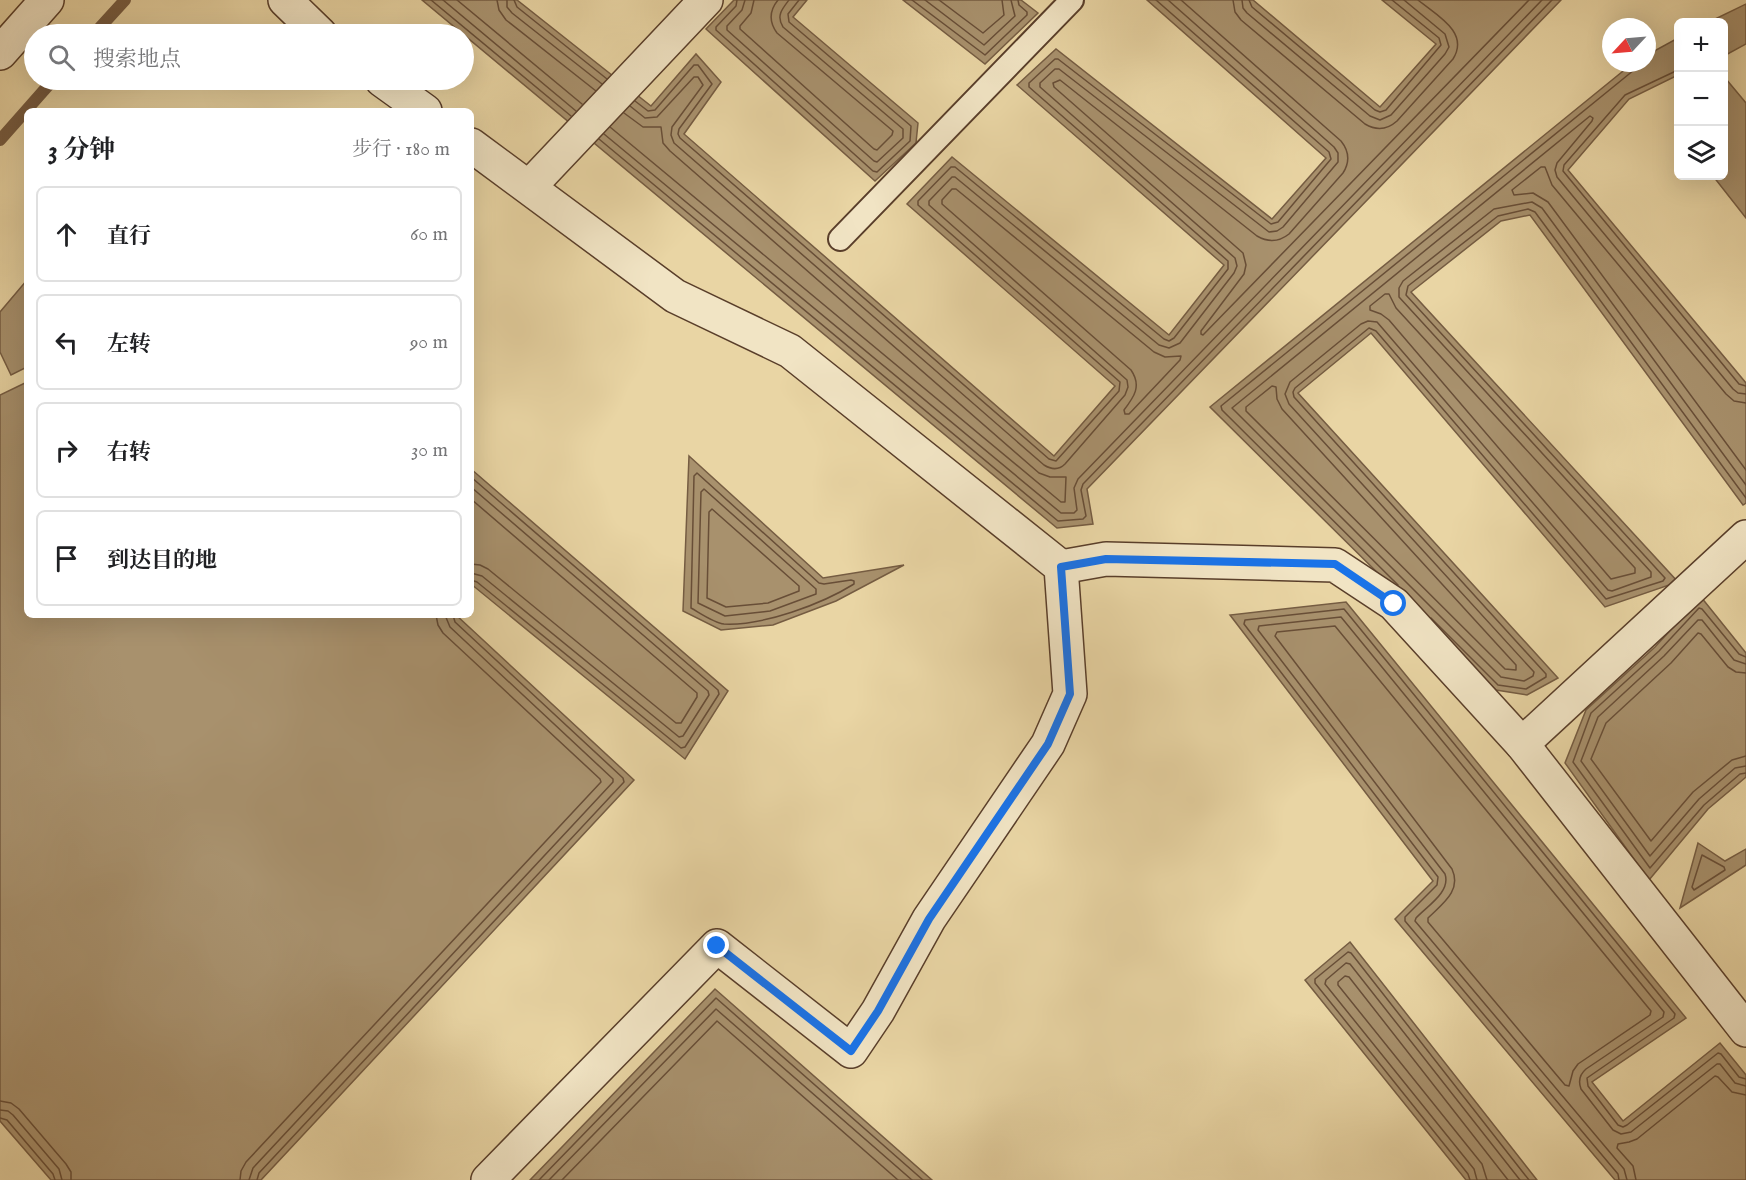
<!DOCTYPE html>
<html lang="zh">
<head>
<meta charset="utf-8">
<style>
	:root { --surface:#fff; --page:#f2f2f2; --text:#202124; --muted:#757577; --line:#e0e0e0 }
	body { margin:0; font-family:"IM FELL English","Noto Serif SC",serif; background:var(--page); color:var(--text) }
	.controls { position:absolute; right:18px; top:18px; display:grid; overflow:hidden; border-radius:9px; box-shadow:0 6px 24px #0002 }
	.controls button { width:54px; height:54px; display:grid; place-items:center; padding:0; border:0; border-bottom:2px solid var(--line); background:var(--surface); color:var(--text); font:30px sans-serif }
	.compass { position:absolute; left:1602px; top:18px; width:54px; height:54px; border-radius:50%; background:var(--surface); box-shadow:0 6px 24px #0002; rotate:244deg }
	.stop { position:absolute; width:18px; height:18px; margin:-14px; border:4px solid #1a73e8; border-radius:50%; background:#fff }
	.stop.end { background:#1a73e8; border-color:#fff; box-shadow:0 2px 6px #0008 }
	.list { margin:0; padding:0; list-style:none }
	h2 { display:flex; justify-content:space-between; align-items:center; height:78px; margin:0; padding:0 24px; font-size:26px }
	h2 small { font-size:20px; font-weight:400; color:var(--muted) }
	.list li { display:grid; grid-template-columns:39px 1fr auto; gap:18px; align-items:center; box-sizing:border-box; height:96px; margin:0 12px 12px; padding:0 12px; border:2px solid var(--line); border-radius:9px }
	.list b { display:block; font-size:22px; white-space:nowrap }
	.list em { font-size:20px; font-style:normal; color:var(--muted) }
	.icon { flex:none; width:33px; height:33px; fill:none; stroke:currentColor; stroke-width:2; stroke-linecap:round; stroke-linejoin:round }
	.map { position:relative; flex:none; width:1746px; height:1180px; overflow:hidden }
	.search { position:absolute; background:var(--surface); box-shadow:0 6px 24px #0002; left:24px; top:24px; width:450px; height:66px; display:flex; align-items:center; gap:15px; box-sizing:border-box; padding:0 21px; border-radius:33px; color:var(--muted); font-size:22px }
	.panel { position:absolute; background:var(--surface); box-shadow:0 6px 24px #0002; left:24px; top:108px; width:450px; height:510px; border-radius:9px }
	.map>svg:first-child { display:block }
	.water { fill:#a8916d; stroke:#755c42; stroke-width:1.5 }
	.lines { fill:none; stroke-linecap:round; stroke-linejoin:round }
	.shore { stroke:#684e37; stroke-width:1.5 }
	.stream { stroke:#755c42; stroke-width:12 }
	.service-casing { stroke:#593e2a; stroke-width:26 }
	.minor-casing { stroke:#593e2a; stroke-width:36 }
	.tertiary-casing { stroke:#593e2a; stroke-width:36 }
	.service { stroke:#f1e4c4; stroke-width:22 }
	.minor { stroke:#f1e4c4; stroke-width:33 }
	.tertiary { stroke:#f1e4c4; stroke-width:33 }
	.route { stroke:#1a73e8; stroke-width:8 }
</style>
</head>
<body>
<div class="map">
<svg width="1746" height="1180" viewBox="0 0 1746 1180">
	<rect width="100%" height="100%" fill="#e9d5a4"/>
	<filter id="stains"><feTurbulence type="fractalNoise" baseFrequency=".00333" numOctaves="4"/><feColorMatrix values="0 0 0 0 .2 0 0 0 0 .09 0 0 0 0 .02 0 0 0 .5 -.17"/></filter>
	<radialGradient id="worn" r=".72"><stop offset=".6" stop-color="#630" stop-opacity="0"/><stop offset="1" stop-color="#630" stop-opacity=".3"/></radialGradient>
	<g class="water">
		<path d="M422,0H517L651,106L696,54L721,82L684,134L1054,456L1115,386L907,204L952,157L1169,335L1224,265L1017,85L1056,49L1272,219L1326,158L1147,0H1253L1380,107L1436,44L1382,0H1561L1087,489L1093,524L1057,528Z"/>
		<path d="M734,0H807L793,17L918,123L916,143L875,181L706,29Z"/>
		<path d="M903,0H1021L1038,13L985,64Z"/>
		<path d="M1746,4V44L1724,56V22H1709Z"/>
		<path d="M1678,38V75L1629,99L1568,170L1746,383V503L1743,505L1530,215L1501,221L1411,292L1678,582L1605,607L1371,333L1298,393L1558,678L1527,695L1496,690L1210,407L1633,63H1647V55Z"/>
		<path d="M1726,79L1746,103V218L1713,176H1724V80Z"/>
		<path d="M27,280V367L11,375L0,352V312Z"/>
		<path d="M27,382V615H456L634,780L261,1180H51L0,1121V395Z"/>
		<path d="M689,456L823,578L904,565L836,601L773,625L721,630L683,611Z"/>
		<path d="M471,469L728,691L685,759L471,584Z"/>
		<path d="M1701,597L1746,653V777L1708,809L1649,880L1565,763L1586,710L1655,647Z"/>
		<path d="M1346,602L1686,1018L1592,1082L1623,1121L1720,1043L1746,1075V1180H1615L1395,919L1433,881L1230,615Z"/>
		<path d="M1698,843L1725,861L1746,849V865L1680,908Z"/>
		<path d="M1350,942L1537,1180H1466L1305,980Z"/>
		<path d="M715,989L932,1180H530Z"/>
	</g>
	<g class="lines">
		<g class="shore">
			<path d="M431,0L571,116"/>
			<path d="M443,0L576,111"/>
			<path d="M457,0L582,104"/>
			<path d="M497,0L499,10L506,20L596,91"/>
			<path d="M507,0V7L512,13L602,84"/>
			<path d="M514,0L517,7L607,79"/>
			<path d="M737,0L736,6L716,27V30L873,171L877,172L910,141L911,126L789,22L788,14L799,0"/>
			<path d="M745,0L742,10L727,26V30L874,161L877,162L903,138V129L783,27C776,16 782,9 789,0"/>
			<path d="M754,0L751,13L740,26V29L874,149L877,150L892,135L893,131L777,33C769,22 769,11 778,0"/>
			<path d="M912,0L985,55L1027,15V12L1019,5L1018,0"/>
			<path d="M925,0L984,45L1015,16L1011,0"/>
			<path d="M939,0L983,33L1004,15L1002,0"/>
			<path d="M1181,0L1341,141C1349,151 1350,162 1343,173L1289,234C1279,242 1269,243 1257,236L1060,80L1053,83L1054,87L1243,253L1246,265L1244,274L1201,331V334L1203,335L1529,0"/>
			<path d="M1233,0L1235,12L1241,20L1365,124C1377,131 1387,130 1397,121L1453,59C1470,32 1436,15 1418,0"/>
			<path d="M1242,0L1243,8L1247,13L1370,116L1380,120L1391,115L1445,54L1449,47L1445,34L1404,0"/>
			<path d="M1249,0L1252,7L1375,110L1380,112L1386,110L1441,45L1439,38L1392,0"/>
			<path d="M1678,70L1625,95L1564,165L1563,171L1739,384L1746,386"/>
			<path d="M635,101L648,111L655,110L694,65H698L712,84L679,129L678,134L680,138L1049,459L1056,461L1119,391L1120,382L918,205V201L951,167H955L1164,339L1169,341L1174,338L1228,269V261L1029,87V83L1055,59H1058L1271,224L1278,222L1331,159L1329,152L1156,0"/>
			<path d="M630,106L645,118L657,117L694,77H698L703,85L672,127L671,135L674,143L1044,465C1052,470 1059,470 1065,464L1125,395L1128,387L1127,380L929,205V201L952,177H955L1159,345L1169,348L1180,343L1234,273L1237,266L1235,258L1040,87V83L1055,69H1059L1269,232L1277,231L1283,227L1338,162V153L1334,147L1168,0"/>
			<path d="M610,127L1061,502H1065L1066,477H1050L1039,473L670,151L663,143L661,127H643L624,113"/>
			<path d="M604,134L1061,513H1074L1077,510L1074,488L1078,479L1542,0"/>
			<path d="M599,139L1058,521L1083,519L1086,516L1081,490L1083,484L1552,0"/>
			<path d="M952,189H956L1154,352L1165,357L1181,356L1180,360L1129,414H1125L1124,410C1134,397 1142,386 1131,370L942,204V200Z"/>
			<path d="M1385,294H1389L1396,308L1635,568V573L1611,579L1389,320L1381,314L1370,310V306Z"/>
			<path d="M1272,386L1276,387L1277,399L1282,409L1516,665V670L1505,669L1246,411V407Z"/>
			<path d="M1746,394L1738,393L1733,389L1557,177L1555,170L1557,163L1592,121L1593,118L1590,116L1232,408L1501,677L1524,681L1533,676L1534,672L1289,404L1285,394L1290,382L1361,324L1368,321L1377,322L1608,590L1612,591L1651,577V572L1399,297V288L1403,281L1494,209L1532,202L1542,208L1746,485"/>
			<path d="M1746,403L1734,401L1726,394L1552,185L1545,167H1541L1512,190L1514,195L1533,193L1548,202L1746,470"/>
			<path d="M697,473L819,583L824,584L851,580L854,581V584C822,604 763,626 724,624C714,623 700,613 691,608L694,476Z"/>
			<path d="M471,477L718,690L719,694L685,747L681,748L477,582L471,580"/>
			<path d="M471,487L708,691L709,695L683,736L679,737L482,576L471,573"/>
			<path d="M704,489L816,589V594L770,611L725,616L698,603L701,492Z"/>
			<path d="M471,499L697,693V697L681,723H676L488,569L480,565L471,564"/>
			<path d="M712,509L799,586V591L768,603L726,607L707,598L709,512Z"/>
			<path d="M1398,585L1222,410L1221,406L1634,70L1636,63"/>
			<path d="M1431,618L1498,685L1526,689L1546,677V674L1294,397L1293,392L1295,388L1369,328L1376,331L1606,599L1663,581L1665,578L1406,295L1408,286L1498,216L1528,209L1535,212L1746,498"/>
			<path d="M1335,626L1651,1011L1650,1015L1578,1064L1573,1071L1569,1086L1565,1085L1428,922V918C1442,904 1462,891 1452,869L1275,636L1277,632Z"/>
			<path d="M1746,657L1739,654L1702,609L1699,608L1659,651L1591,713L1573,762L1650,868L1704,805L1740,774L1746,773"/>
			<path d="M1746,664L1734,660L1702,620H1698L1664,656L1598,717L1581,761L1650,856L1699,799L1735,768L1746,766"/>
			<path d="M1746,673L1736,672L1728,667L1701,634L1698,633L1671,663L1606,723L1591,759L1651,841L1693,792L1732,760L1746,756"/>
			<path d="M1702,855L1724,867L1725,870L1694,890L1692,887Z"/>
			<path d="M0,1101L11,1103L19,1109L66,1164L71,1172V1180"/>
			<path d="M0,1110L8,1111L13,1115L59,1169L62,1180"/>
			<path d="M0,1118L7,1120L53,1174L55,1180"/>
			<path d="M240,1180L241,1171L246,1162L601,782L600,779L443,633L438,625L436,615"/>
			<path d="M249,1180L253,1168L613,782V779L450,627L445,615"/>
			<path d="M257,1180L259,1173L624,782L623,778L455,622L453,615"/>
			<path d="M539,1180L716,998L923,1180"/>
			<path d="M549,1180L716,1009L912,1180"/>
			<path d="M562,1180L717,1021L898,1180"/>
			<path d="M1470,1180L1468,1174L1315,983V979L1348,952L1351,953L1529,1180"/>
			<path d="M1477,1180L1474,1169L1325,984L1326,980L1346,963L1350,964L1520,1180"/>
			<path d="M1487,1180L1482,1164L1338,985V982L1345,976L1349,977L1508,1180"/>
			<path d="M1619,1180L1618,1174L1405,921V917L1437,885L1438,877L1244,624L1245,620L1344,609L1675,1014L1674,1018L1587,1078L1588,1086L1618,1125L1623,1127L1627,1125L1718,1053L1721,1054L1739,1077L1746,1079"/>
			<path d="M1627,1180L1624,1169L1415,921L1416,918C1427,906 1451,892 1445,874L1258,630L1259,626L1341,617L1664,1012L1663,1017L1586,1069C1579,1075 1578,1081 1581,1089L1613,1130L1621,1134L1631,1132L1717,1064H1720L1735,1083L1746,1086"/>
			<path d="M1636,1180L1633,1166L1617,1148L1618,1144L1629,1142L1637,1139L1715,1076L1718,1077L1732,1092L1746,1095"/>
		</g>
		<g class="stream">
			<path d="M94,34L125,0"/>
			<path d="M0,140L53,80"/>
		</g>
		<g class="service-casing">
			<path id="service" d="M840,239L1072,0"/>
		</g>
		<g class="minor-casing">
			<g id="minor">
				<path d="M285,0L320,34"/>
				<path d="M382,80L425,111"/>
				<path d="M471,145L675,296L790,351L1061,567L1070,694L1048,744L929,919L878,1011L851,1051L717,946L488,1180"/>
				<path d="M529,187L706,0"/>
				<path d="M1061,567L1106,559L1335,565L1394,604L1522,744L1746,1030"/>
				<path d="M1522,744L1746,537"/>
			</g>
		</g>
		<g class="tertiary-casing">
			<path id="tertiary" d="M0,53L47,0"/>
		</g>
		<use href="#service" class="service"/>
		<use href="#minor" class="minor"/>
		<use href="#tertiary" class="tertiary"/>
	</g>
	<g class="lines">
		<path class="route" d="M717,946L851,1051L878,1011L929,919L1048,744L1070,694L1061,567L1106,559L1335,564L1394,604"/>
	</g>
	<rect width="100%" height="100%" filter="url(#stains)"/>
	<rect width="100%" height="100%" fill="url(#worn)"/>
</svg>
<div class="controls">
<button>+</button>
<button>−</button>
<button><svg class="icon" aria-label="layers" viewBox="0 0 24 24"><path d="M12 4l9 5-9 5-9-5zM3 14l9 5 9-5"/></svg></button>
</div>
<svg class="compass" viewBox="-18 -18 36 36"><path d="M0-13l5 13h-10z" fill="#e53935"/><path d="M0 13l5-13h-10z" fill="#757577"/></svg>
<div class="stop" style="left:1394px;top:604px"></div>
<div class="stop end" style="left:717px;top:946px"></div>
<div class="search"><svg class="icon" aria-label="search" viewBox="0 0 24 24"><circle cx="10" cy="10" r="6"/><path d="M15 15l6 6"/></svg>搜索地点</div>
<section class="panel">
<h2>3 分钟<small>步行 · 180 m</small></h2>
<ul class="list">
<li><svg class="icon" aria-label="ahead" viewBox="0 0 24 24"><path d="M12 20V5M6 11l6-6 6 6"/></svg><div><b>直行</b></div><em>60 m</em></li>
<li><svg class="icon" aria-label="left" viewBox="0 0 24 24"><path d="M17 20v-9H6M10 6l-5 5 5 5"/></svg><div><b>左转</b></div><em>90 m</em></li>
<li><svg class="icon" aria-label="right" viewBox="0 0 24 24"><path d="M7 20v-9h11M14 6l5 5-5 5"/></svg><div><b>右转</b></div><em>30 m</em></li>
<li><svg class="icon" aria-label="arrive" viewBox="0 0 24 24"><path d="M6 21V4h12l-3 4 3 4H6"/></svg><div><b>到达目的地</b></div></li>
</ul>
</section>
</div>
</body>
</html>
